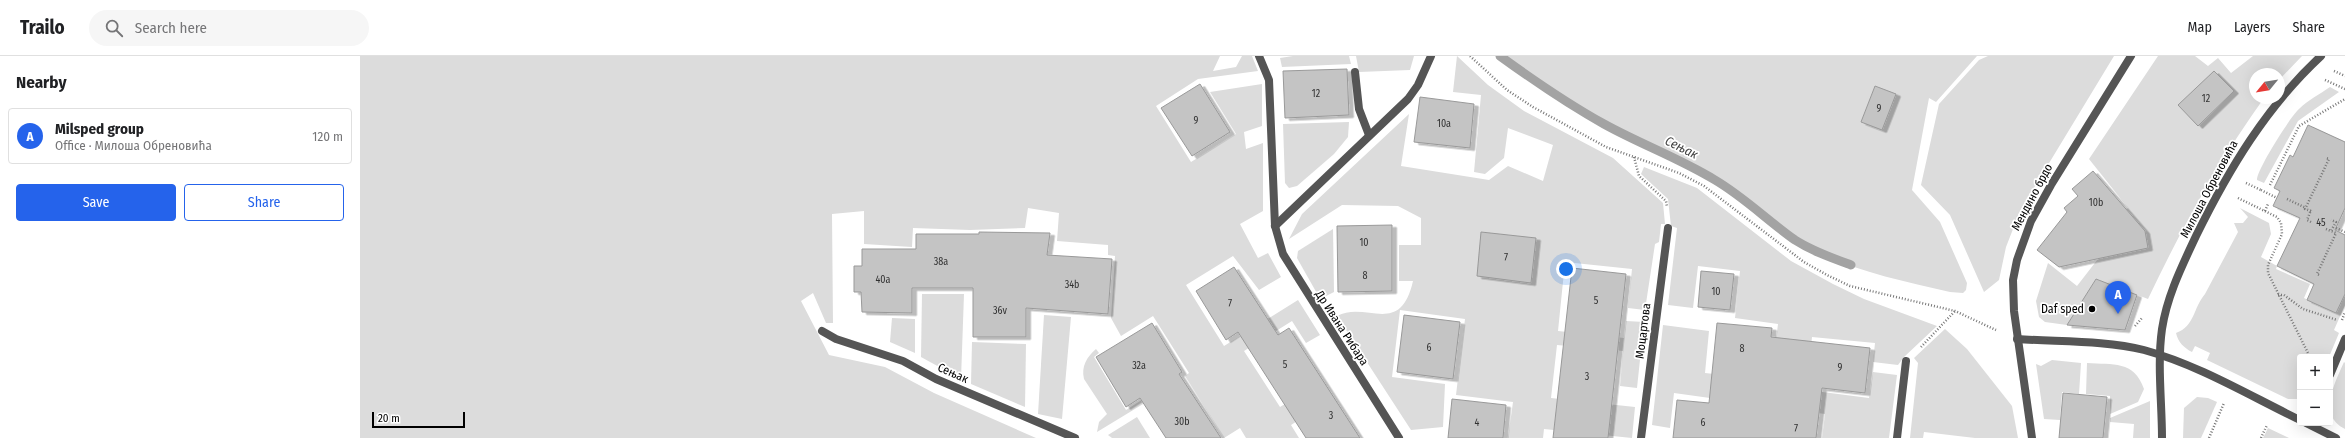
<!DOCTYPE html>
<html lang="en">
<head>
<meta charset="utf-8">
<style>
	:root { --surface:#fff; --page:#f6f6f6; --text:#202124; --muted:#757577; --line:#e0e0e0; --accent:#2563eb }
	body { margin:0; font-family:"Fira Sans Condensed",sans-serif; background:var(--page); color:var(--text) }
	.controls { position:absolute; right:12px; bottom:12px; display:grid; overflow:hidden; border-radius:4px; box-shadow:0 4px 16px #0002 }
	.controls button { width:36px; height:36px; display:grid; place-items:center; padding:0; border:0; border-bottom:1px solid var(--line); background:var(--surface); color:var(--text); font:20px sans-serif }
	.compass { position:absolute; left:1889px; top:12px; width:36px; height:36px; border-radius:50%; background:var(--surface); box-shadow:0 4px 16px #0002; rotate:240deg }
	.scale { position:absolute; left:12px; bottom:10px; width:93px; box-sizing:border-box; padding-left:4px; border:2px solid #000; border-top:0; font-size:11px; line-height:14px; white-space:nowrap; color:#000; -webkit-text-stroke:3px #fff; paint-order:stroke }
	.you { position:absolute; left:1206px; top:213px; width:14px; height:14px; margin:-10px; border:3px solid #fff; border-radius:50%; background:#1a73e8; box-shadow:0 0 0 6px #1a73e833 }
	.badge { display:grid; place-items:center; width:26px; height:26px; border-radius:50%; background:var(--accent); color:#fff; font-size:13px; font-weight:700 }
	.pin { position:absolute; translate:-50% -33px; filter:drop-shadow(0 1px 2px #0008) }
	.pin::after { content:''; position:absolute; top:21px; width:14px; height:12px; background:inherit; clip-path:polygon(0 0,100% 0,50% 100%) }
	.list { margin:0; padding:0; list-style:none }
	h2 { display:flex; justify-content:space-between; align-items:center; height:52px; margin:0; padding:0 16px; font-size:17px }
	h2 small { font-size:13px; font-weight:400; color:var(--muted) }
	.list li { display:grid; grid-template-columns:26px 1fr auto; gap:12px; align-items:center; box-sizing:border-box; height:56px; margin:0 8px 8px; padding:0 8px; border:1px solid var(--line); border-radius:4px }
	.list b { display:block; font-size:15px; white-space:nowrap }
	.list p { margin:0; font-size:13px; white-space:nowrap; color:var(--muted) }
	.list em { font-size:13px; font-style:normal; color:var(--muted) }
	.actions { display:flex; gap:8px; padding:12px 16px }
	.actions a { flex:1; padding:9px 0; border:1px solid var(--accent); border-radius:4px; text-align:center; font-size:14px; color:var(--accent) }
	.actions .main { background:var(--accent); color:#fff }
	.icon { flex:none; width:22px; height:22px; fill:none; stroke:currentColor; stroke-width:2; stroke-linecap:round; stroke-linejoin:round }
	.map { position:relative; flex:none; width:1985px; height:382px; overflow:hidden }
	header { display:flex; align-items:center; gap:24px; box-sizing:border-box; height:56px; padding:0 20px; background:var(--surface); border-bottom:1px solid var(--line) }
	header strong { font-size:19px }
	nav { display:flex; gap:22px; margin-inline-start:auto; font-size:14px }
	.search { width:280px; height:36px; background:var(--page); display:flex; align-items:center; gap:10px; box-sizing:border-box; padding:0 14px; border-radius:22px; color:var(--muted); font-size:15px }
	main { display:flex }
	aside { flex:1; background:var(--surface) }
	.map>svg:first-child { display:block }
	.green { fill:#dcdcdc }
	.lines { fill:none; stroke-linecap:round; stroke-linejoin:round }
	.stream { stroke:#a3a3a3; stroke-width:9 }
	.building { fill:#c4c4c4; stroke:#999; filter:url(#shadow) }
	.path { stroke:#777; stroke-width:2.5; stroke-dasharray:1 2; stroke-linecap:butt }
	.minor { stroke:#555; stroke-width:8 }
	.tertiary { stroke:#555; stroke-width:8 }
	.path-bridge { stroke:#777; stroke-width:2.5; stroke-dasharray:1 2; stroke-linecap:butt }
	.poi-dot { fill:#000; stroke:#fff; stroke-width:1.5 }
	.labels { text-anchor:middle; stroke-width:3.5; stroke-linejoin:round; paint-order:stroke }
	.number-label { font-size:10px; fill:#313131 }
	.street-label { font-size:12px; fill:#000; stroke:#fff }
	.poi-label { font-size:12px; fill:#000; stroke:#fff; text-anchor:end }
	.water-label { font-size:13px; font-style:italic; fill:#444; stroke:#fff }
</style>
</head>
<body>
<header>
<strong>Trailo</strong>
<div class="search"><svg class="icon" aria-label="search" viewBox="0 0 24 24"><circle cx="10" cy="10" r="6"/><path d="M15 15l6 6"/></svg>Search here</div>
<nav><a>Map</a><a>Layers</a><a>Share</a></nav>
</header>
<main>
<aside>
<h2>Nearby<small></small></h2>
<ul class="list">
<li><span class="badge">A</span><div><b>Milsped group</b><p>Office · Милоша Обреновића</p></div><em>120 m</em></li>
</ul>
<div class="actions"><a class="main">Save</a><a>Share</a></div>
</aside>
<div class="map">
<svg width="1985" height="382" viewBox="0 0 1985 382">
	<defs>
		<filter id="shadow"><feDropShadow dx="4.5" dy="2.5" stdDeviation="0" flood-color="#0004"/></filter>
	</defs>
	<rect width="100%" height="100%" fill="#fff"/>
	<g class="green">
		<path d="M0,0H860L853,15L876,11L882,0H892L898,15L838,23L796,50L831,106L876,78L850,36L902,28V70L884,76L886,93L903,87V155L880,168L898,202L908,197L921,221L899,234L873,200L826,229L864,290L938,244L960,279L946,287L932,265L884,295L920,351L962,325L973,342L931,369L939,382H886L880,372L864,382L825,320L829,317L793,260L761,280L751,262L755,200L748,199V189L697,185L699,157L668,152L665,172L610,174L553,172L552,191L504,188V155L472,158L473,267H466L453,237L441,245L469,299L525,311L574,337L676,382H0Z"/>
		<path d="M933,0H989L991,8L922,11L920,2Z"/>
		<path d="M996,0H1054L1050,14L999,16Z"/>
		<path d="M1097,0L1128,29L1164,55L1253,102L1303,147L1305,168H1301L1299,186L1295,188L1285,254L1268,252L1272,213L1205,206L1198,275L1264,282L1266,265L1284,266L1277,332L1260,330L1263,295L1197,289L1191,342L1275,351L1272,382L1184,373L1183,382H1148L1153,346L1096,339L1105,263L1040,254L1032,321L1085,328L1083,371L1051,374L977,260C1006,244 1040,282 1053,225H1039V189H1061V162L1038,150L982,149L929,183L942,158L1049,58L1041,110L1129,124L1148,110L1183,125L1193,89L1148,72L1144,102L1125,118L1114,116L1121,39L1093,36Z"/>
		<path d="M1145,0H1617L1576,46L1569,42L1552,134L1580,166L1607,227L1606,234L1603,237L1590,236C1540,224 1489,215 1444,188C1409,167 1379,137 1343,117C1321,104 1296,97 1274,85C1229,61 1187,29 1145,0Z"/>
		<path d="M1628,0H1754L1660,155L1646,191L1639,224L1624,236L1590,159L1561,129L1579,48L1619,4Z"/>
		<path d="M1798,0H1835L1848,10L1858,2L1871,17L1893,0H1942L1919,24V18H1895V42H1904C1859,105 1821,173 1788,243L1736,223L1707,269L1685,266L1679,261L1676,245L1688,207L1717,230L1748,190L1736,179L1768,152L1729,103Z"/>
		<path d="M1970,31L1979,36L1938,65L1904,127L1897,124C1896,115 1930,61 1939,53C1948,44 1960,38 1970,31Z"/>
		<path d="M989,66L988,81L974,98L937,130L929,132L925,127L923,68Z"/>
		<path d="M1284,111L1337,132L1431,205L1473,228L1504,243L1577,270L1544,301L1538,309L1513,306L1515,287L1452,281L1447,334L1509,342L1513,316L1537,319L1529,382H1462L1465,358L1314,337L1310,372L1292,369L1303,269L1349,275L1345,317L1411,324L1418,268L1375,262L1380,215L1338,210L1333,252L1308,249L1317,172L1311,170L1308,143L1281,118Z"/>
		<path d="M1880,152L1909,167L1911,178L1901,201L1917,210L1916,213L1950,228L1944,242L1976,257L1985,238V249L1974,274L1979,277L1969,301H1940V343H1928L1847,304L1850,297L1835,290L1832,296C1824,292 1818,286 1816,277C1835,270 1833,252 1845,238L1878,176L1874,167H1883L1888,161Z"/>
		<path d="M973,173L974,236L964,241H959L937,202L938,195Z"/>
		<path d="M562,238H604L601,323L561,301Z"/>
		<path d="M684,259L711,261L702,363L678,358Z"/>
		<path d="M532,262L555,263V297L530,286Z"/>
		<path d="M1585,273L1607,293L1652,350L1658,382H1615L1564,376L1563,382H1550L1558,307L1554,302Z"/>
		<path d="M612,286L666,288L665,351L611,328Z"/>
		<path d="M736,293L739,297L734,301L766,354L813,324L816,328L737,376L739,366L747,358L724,323C721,310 727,301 736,293Z"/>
		<path d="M1692,304L1721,307L1719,338L1702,336L1700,364L1684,363L1676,308L1681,310Z"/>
		<path d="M1984,306L1985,307V373C1957,359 1975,327 1984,306Z"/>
		<path d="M1727,307C1753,309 1774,304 1784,333L1778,346L1750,358V340L1726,338Z"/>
		<path d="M1837,341L1848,342L1857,346L1841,382H1823L1824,352Z"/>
		<path d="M1790,345V382H1773L1774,368L1750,366V362Z"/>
		<path d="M777,361L790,382H752L748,379Z"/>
		<path d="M1908,372L1929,382H1903Z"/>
	</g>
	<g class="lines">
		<path class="stream" d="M1140,0C1173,24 1208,48 1244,68C1280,88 1319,102 1355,124C1384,141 1408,165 1435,184C1452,195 1472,202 1491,209"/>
	</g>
	<g class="building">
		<path d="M987,13L989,59L925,62L923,15Z"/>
		<path d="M1854,15L1874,35L1838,70L1818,49Z"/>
		<path d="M840,28L870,76L832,100L801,52Z"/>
		<path d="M1515,30L1536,38L1522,74L1501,66Z"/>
		<path d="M1060,41L1114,48L1110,92L1054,86Z"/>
		<path d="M1948,69L1985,86V152L1975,174L1985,179V238L1976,257L1947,244L1954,228L1917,210L1940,162L1913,150L1920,135L1914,132L1930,99L1933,101Z"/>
		<path d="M1733,115L1785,175L1788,192L1699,211L1677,194L1707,156L1704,152L1718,140L1712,133Z"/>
		<path d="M1032,169V235L978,236L977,170Z"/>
		<path d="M619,176L690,177L687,199L752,203L748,258L666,252V281H613V232H552V257L502,256L501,236H494V210H502V193H556V178H619Z"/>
		<path d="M1121,176L1176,182L1171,227L1117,220Z"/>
		<path d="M874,211L918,279L929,272L1000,382H946L878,276L866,284L836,235Z"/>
		<path d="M1212,212L1266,218L1248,382H1193Z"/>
		<path d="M1341,215L1374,218L1370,254L1338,251Z"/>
		<path d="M1736,223L1777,239L1765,274L1707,269Z"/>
		<path d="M1044,259L1100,266L1093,323L1037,316Z"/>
		<path d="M792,267L822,316L819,318L861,382H806L780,342L766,351L736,301Z"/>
		<path d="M1357,267L1412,272L1411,281L1510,292L1505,337L1462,332L1456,382H1313L1317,344L1349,347Z"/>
		<path d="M1703,337L1747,341L1743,382H1699Z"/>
		<path d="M1092,343L1146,349L1143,382H1088Z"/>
	</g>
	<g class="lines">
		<g class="path">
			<path d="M1110,0L1147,34L1173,51L1246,91L1319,117L1344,130L1444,206L1467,219L1490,230L1595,255L1636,274"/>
			<path d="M1974,15L1985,20"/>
			<path d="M1965,24L1985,33"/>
			<path d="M1274,101L1279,120L1306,145L1307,151"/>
			<path d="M1886,127L1901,134"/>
			<path d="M1910,129L1939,70L1985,43"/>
			<path d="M1878,142L1917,161L1921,167L1922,178L1908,209V217L1950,301"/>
			<path d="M1927,143L1946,152"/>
			<path d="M1905,155L1908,148"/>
			<path d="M1951,155L1945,153L1969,103L1966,102"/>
			<path d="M1951,166L1947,164L1951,154"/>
			<path d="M1976,172L1985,176"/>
			<path d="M1966,173L1971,175L1976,166L1971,164"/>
			<path d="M1959,219L1957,218L1976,177L1971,175"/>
			<path d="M1918,239H1924L1943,253L1977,264"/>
			<path d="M1982,264L1985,256"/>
			<path d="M1775,270L1782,262"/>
			<path d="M1561,291L1595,255"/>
			<path d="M1849,382L1864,347"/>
			<path d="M1901,382L1907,369"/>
		</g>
		<g class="minor">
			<path d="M899,0L909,24L915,170L923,198L1039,382"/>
			<path d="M995,16L999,53L1009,79"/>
			<path d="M915,170L1048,43L1058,29L1071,0"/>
			<path d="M462,275L476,283L543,305L576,323L715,382"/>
			<path d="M1657,283C1698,286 1745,284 1784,294C1839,309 1890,340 1940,364"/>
			<path d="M1970,319L1985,283"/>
			<path d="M1946,367L1976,382"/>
			<path d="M1281,382L1308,172"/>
			<path d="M1537,382L1546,305"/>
			<path d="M1802,382C1802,347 1797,308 1802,273C1807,240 1822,210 1836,180C1869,113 1906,51 1961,0"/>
		</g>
		<path class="tertiary" d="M1672,382L1654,255L1653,224L1657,204L1671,165L1691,129L1771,0"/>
		<path class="path-bridge" d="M1901,134L1917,142"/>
	</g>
	<circle class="poi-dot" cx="1732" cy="253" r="4"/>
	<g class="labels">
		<g class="number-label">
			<text x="956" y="41">12</text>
			<text x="1846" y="46">12</text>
			<text x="1519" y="56">9</text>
			<text x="836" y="68">9</text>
			<text x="1084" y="71">10a</text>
			<text x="1736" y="150">10b</text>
			<text x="1961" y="170">45</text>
			<text x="1004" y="190">10</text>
			<text x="1146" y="205">7</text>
			<text x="581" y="209">38a</text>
			<text x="1005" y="223">8</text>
			<text x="523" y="227">40a</text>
			<text x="712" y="232">34b</text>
			<text x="1356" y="239">10</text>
			<text x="1236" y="248">5</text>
			<text x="870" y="251">7</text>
			<text x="640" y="258">36v</text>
			<text x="1069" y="295">6</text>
			<text x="1382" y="296">8</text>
			<text x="925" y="312">5</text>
			<text x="779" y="313">32a</text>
			<text x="1480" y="315">9</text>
			<text x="1227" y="324">3</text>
			<text x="971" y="363">3</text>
			<text x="822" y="369">30b</text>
			<text x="1117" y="370">4</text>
			<text x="1343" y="370">6</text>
			<text x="1436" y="376">7</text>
		</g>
		<g class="street-label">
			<text transform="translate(1849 133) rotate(-62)" y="4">Милоша Обреновића</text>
			<text transform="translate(1672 141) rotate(-62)" y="4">Мендино брдо</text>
			<text transform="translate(982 272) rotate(57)" y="4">Др Ивана Рибара</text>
			<text transform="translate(1283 275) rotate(-83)" y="4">Моцартова</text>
			<text transform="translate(593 317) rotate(24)" y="4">Сењак</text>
		</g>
		<g class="poi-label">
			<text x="1724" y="257">Daf sped</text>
		</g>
		<g class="water-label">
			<text transform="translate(1322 91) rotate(26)" y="5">Сењак</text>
		</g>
	</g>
</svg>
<div class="controls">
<button>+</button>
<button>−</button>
</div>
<svg class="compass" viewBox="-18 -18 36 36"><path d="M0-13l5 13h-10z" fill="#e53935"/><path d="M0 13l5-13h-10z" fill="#757577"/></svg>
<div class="scale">20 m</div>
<div class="you"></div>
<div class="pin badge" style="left:1758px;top:258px">A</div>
</div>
</main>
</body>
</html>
